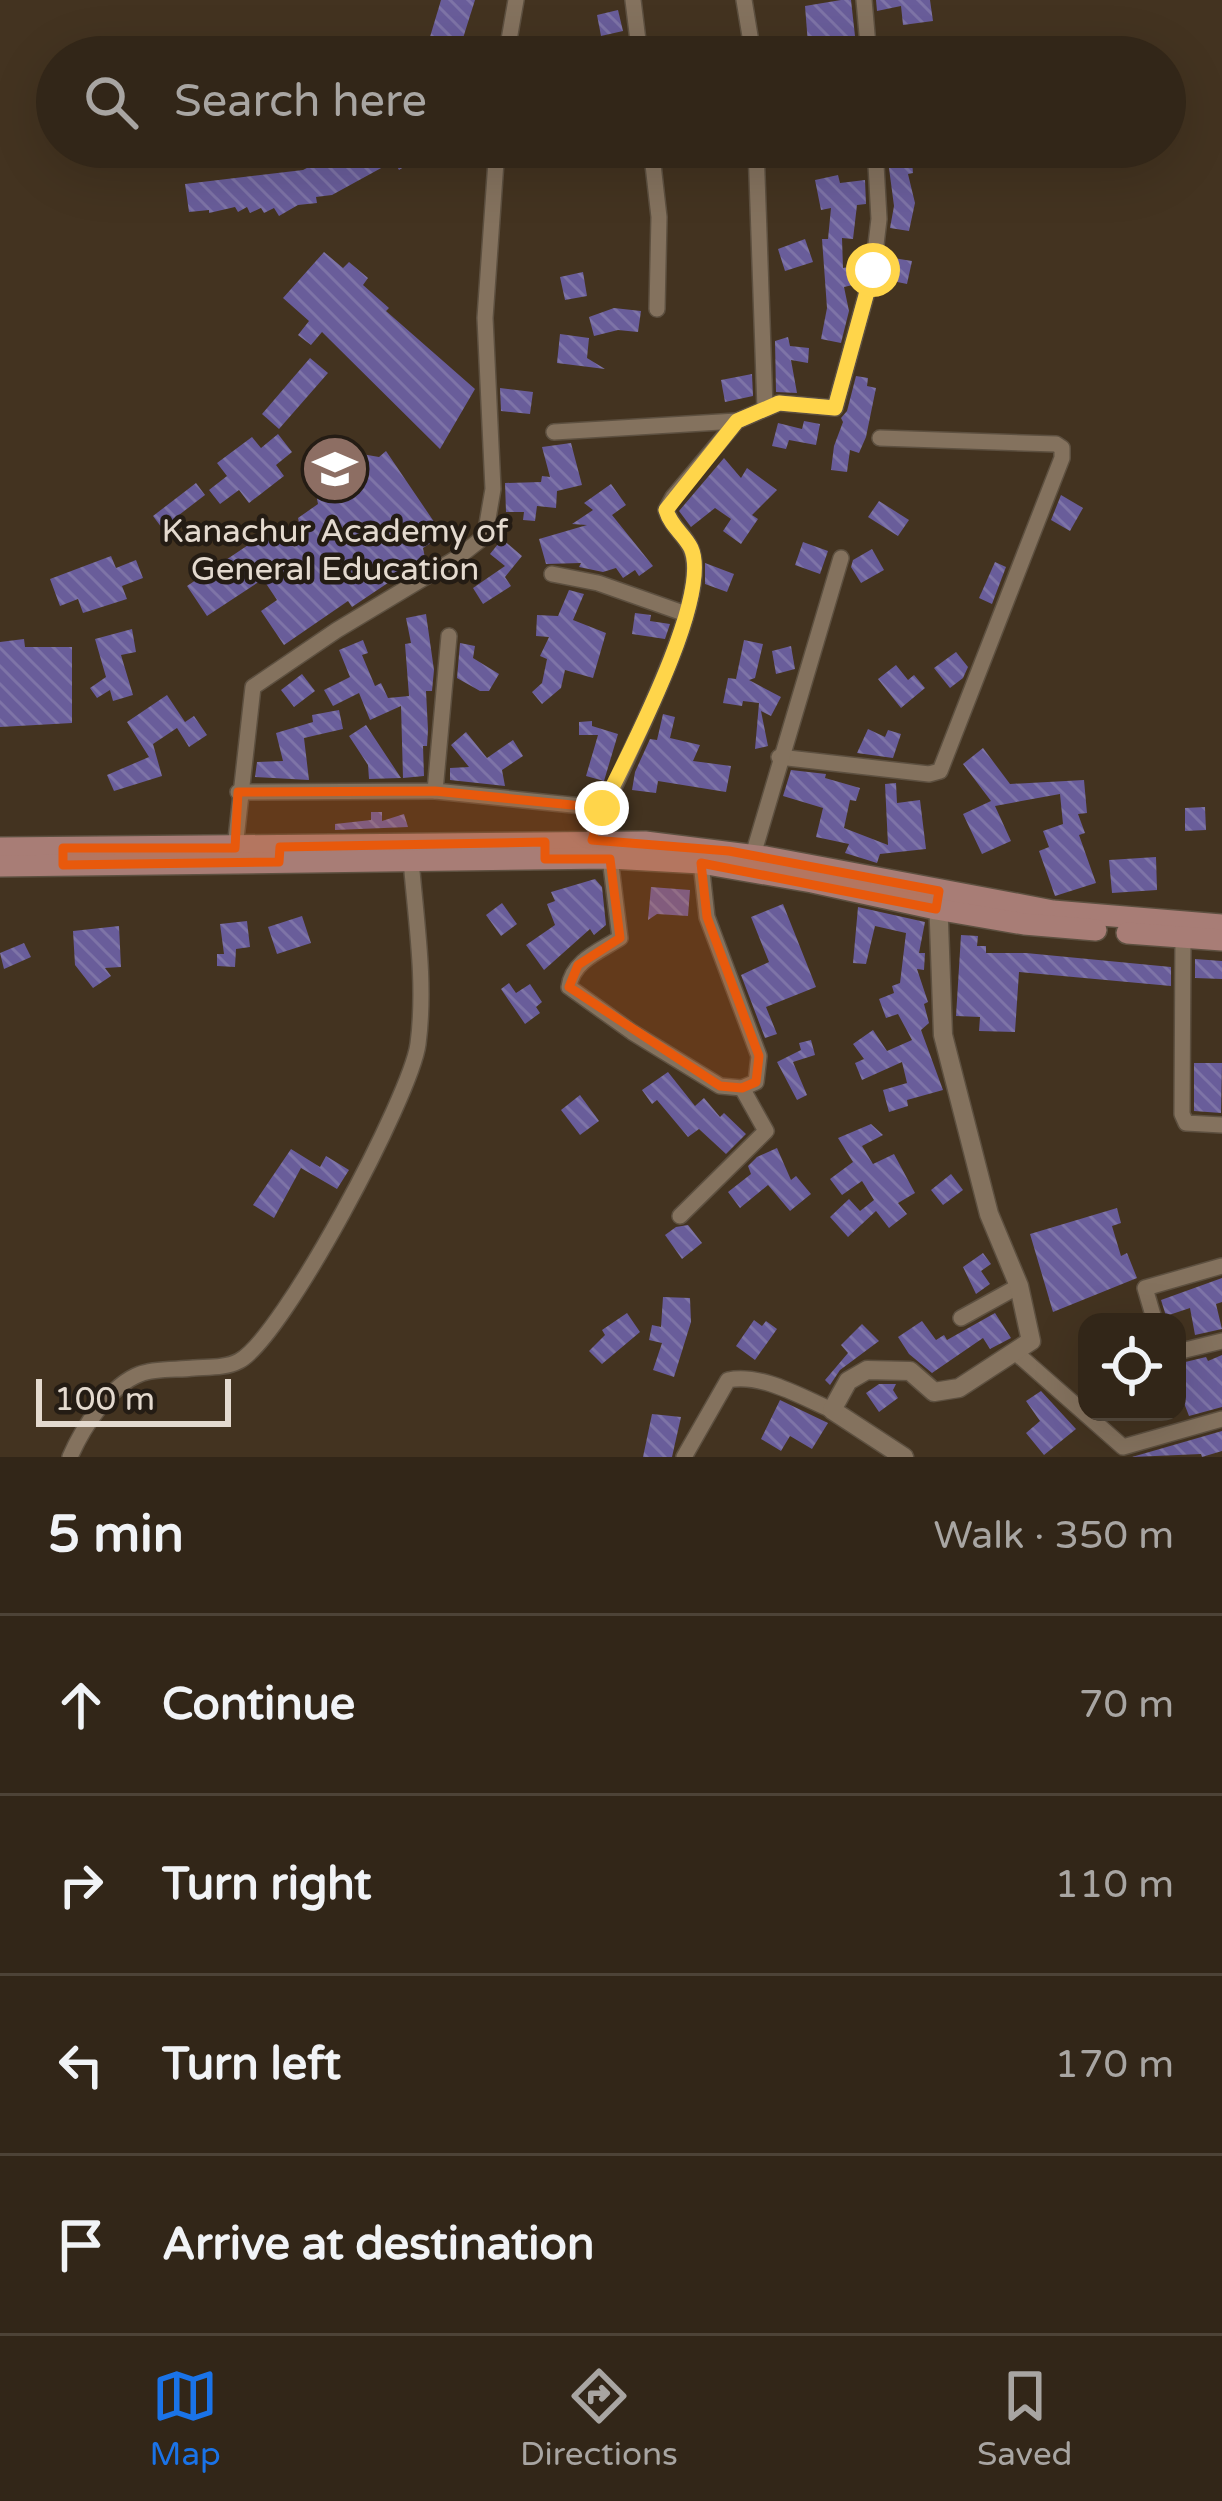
<!DOCTYPE html>
<html lang="en">
<head>
<meta charset="utf-8">
<style>
	:root { --surface:#322618; --page:#3d3225; --text:#f1f3f6; --muted:#a8a5a2; --line:#4d4337; --accent:#1a73e8 }
	body { margin:0; font-family:"Varela Round",sans-serif; background:var(--page); color:var(--text) }
	.controls { position:absolute; right:36px; bottom:36px; display:grid; overflow:hidden; border-radius:24px; box-shadow:0 12px 48px #0002 }
	.controls button { width:108px; height:108px; display:grid; place-items:center; padding:0; border:0; border-bottom:3px solid var(--line); background:var(--surface); color:var(--text); font:60px sans-serif }
	.scale { position:absolute; left:36px; bottom:30px; width:195px; box-sizing:border-box; padding-left:12px; border:6px solid #e4dacf; border-top:0; font-size:33px; line-height:42px; white-space:nowrap; color:#e4dacf; -webkit-text-stroke:9px #241c14; paint-order:stroke }
	.stop { position:absolute; width:36px; height:36px; margin:-27px; border:9px solid #ffd54a; border-radius:50%; background:#fff }
	.stop.end { background:#ffd54a; border-color:#fff; box-shadow:0 3px 12px #0008 }
	.list { margin:0; padding:0; list-style:none }
	h2 { display:flex; justify-content:space-between; align-items:center; height:156px; margin:0; padding:0 48px; font-size:51px }
	h2 small { font-size:39px; font-weight:400; color:var(--muted) }
	.list li { display:grid; grid-template-columns:78px 1fr auto; gap:36px; align-items:center; box-sizing:border-box; height:180px; padding:0 48px; border-top:3px solid var(--line) }
	.list b { display:block; font-size:45px; white-space:nowrap }
	.list em { font-size:39px; font-style:normal; color:var(--muted) }
	.icon { flex:none; width:66px; height:66px; fill:none; stroke:currentColor; stroke-width:2; stroke-linecap:round; stroke-linejoin:round }
	.map { position:relative; flex:none; width:1222px; height:1457px; overflow:hidden }
	.search { position:absolute; background:var(--surface); box-shadow:0 12px 48px #0002; left:36px; right:36px; top:36px; height:132px; display:flex; align-items:center; gap:30px; box-sizing:border-box; padding:0 42px; border-radius:66px; color:var(--muted); font-size:45px }
	.sheet { height:876px; background:var(--surface) }
	nav { display:flex; justify-content:space-around; align-items:center; box-sizing:border-box; height:168px; border-top:3px solid var(--line); background:var(--surface); font-size:33px; color:var(--muted) }
	nav a { display:grid; justify-items:center; gap:6px }
	nav .on { color:var(--accent) }
	.map>svg:first-child { display:block }
	.building { fill:url(#building-back-hatch) }
	.lines { fill:none; stroke-linecap:round; stroke-linejoin:round }
	.minor-casing { stroke:#5d5040; stroke-width:18 }
	.tertiary-casing { stroke:#5d5040; stroke-width:21 }
	.secondary-casing { stroke:#5d5040; stroke-width:24 }
	.minor { stroke:#84725e; stroke-width:15 }
	.tertiary { stroke:#84725e; stroke-width:18 }
	.secondary { stroke:#a87d76; stroke-width:21 }
	.route { stroke:#ffd54a; stroke-width:15 }
	.marked { fill:#e8590c; fill-opacity:0.2; stroke:#e8590c; stroke-width:9; stroke-linejoin:round }
	.labels { text-anchor:middle; stroke-width:9; stroke-linejoin:round; paint-order:stroke }
	.poi-label { font-size:33px; fill:#e4dacf; stroke:#241c14 }
</style>
</head>
<body>
<div class="map">
<svg width="1222" height="1457" viewBox="0 0 1222 1457">
	<defs>
		<pattern id="building-back-hatch" width="6" height="6" patternUnits="userSpaceOnUse" patternTransform="scale(3)"><rect width="6" height="6" fill="#695d9a"/><path d="M-1 5l2 2M0 0l6 6M5-1l2 2" fill="none" stroke="#7e74a7"/></pattern>
	</defs>
	<rect width="100%" height="100%" fill="#433320"/>
	<g class="building">
		<path d="M441,0H475L458,54L424,57Z"/>
		<path d="M841,0H851L857,54L809,57L805,6Z"/>
		<path d="M876,0H930L933,21L903,25L901,6L877,11Z"/>
		<path d="M618,10L623,31L601,36L597,15Z"/>
		<path d="M347,147H436L399,170L394,161L332,195L316,197L317,203L298,205L279,216L274,208L264,213L261,208L250,213L247,207L238,212L235,207L209,213V210L189,212L185,184L303,170Z"/>
		<path d="M918,147H940L942,156L912,161L913,173L908,174L915,203L909,231L890,228L894,206L887,153Z"/>
		<path d="M838,175L840,183L865,180L866,204L857,205L853,239L842,238L843,268L853,266L857,284L844,287L849,311L841,343L821,339L827,308L822,239H828L831,208L821,210L815,180Z"/>
		<path d="M805,239L813,262L785,271L778,249Z"/>
		<path d="M324,252L343,268L349,262L368,278L363,285L389,308L386,311L475,389L440,449L322,332L311,345L298,335L309,321L283,298Z"/>
		<path d="M887,257L912,261L907,284L883,279Z"/>
		<path d="M583,272L587,296L565,300L560,277Z"/>
		<path d="M614,308L641,311L638,332L618,330L594,336L589,317Z"/>
		<path d="M560,334L589,338L587,358L605,369L557,363Z"/>
		<path d="M788,337L790,346L809,348L808,363L791,360L797,393L776,392L775,341Z"/>
		<path d="M310,358L328,373L279,429L262,414Z"/>
		<path d="M752,374L753,396L725,402L721,380Z"/>
		<path d="M856,376L868,378L867,386L876,388L866,437L859,453L850,450L847,472L831,470L834,446L843,422L841,418L847,411Z"/>
		<path d="M500,388L533,392L530,414L501,411Z"/>
		<path d="M804,421L820,424L816,445L789,440L786,449L772,446L778,423L802,429Z"/>
		<path d="M278,434L292,452L276,465L284,476L249,503L239,490L220,504L209,490L227,476L217,463L252,437L261,448Z"/>
		<path d="M571,443L582,485L557,491L556,508L537,506L535,521L523,520L524,512H506L505,483L541,482L542,476L550,477L542,447Z"/>
		<path d="M322,447L379,457L386,451L443,535L423,548L425,558L352,607L348,601L284,645L261,611L277,600L263,579L207,616L187,586L266,533L300,527L298,518L318,504L314,484L310,482L314,474L311,455Z"/>
		<path d="M724,458L741,478L747,468L777,490L752,515L758,519L741,544L723,531L731,519L715,508L691,527L679,511Z"/>
		<path d="M196,483L205,495L162,528L153,516Z"/>
		<path d="M611,484L626,505L612,515L653,566L639,576L635,570L623,578L616,568L603,572L579,567L581,563L546,564L539,539L587,525L572,524L593,510L584,503Z"/>
		<path d="M1061,495L1083,508L1070,531L1051,520Z"/>
		<path d="M879,501L909,520L898,536L868,517Z"/>
		<path d="M502,539L522,556L505,577L511,586L483,604L473,588L505,566L490,554Z"/>
		<path d="M803,542L828,551L820,574L795,565Z"/>
		<path d="M872,549L884,570L861,583L851,567L853,560Z"/>
		<path d="M111,556L116,568L136,560L143,578L122,586L127,599L83,613L78,599L60,606L50,579Z"/>
		<path d="M995,562L1006,567L992,604L979,598Z"/>
		<path d="M705,563L734,574L727,592L705,584Z"/>
		<path d="M569,590L584,594L573,620L606,633L593,678L565,670L561,688L542,704L532,692L542,683L547,659L540,656L549,637L536,636L537,615L558,616Z"/>
		<path d="M635,613L651,615L650,621L670,624L665,639L632,634Z"/>
		<path d="M426,614L434,670L432,691H426L428,730L427,746H423L424,776L403,778L401,706L370,720L359,693L333,706L324,690L350,677L339,650L363,640L368,653L362,655L375,686L381,683L388,698L409,696L405,644L411,643L406,618Z"/>
		<path d="M132,629L136,652L121,655L133,695L113,701L110,690L97,698L90,688L106,677L95,639Z"/>
		<path d="M24,639L25,647H72V723L0,727V642Z"/>
		<path d="M744,640L763,644L755,678L749,680L781,697L771,716L761,711L768,746L755,749L759,703L743,701L742,706L723,703L728,678L736,679Z"/>
		<path d="M460,643L475,646L473,658L499,674L489,691H480L457,678Z"/>
		<path d="M791,646L795,669L776,674L772,651Z"/>
		<path d="M956,652L968,667L963,678L950,688L934,668Z"/>
		<path d="M896,665L908,680L914,675L925,688L901,708L878,679Z"/>
		<path d="M302,674L315,691L294,707L281,690Z"/>
		<path d="M167,695L185,722L194,716L207,735L189,747L177,728L153,744L162,776L114,791L107,775L149,757L127,722Z"/>
		<path d="M339,710L343,729L304,738L309,780L255,777L257,762L283,761L276,733L313,722L312,715Z"/>
		<path d="M663,714L675,717L670,738L700,745L693,761L731,766L726,792L658,781L656,793L632,790L635,772L650,739L657,740Z"/>
		<path d="M592,721V726L618,734L604,781L586,776L598,735H579V722Z"/>
		<path d="M366,725L401,778L369,779L368,765L349,736Z"/>
		<path d="M868,729L885,737L888,730L901,734L893,758L857,753Z"/>
		<path d="M466,732L487,758L513,740L523,756L502,770L505,786L450,780V768L469,767L451,745Z"/>
		<path d="M983,748L1010,784L1084,780L1087,813L1078,814L1085,833L1079,835L1096,883L1055,896L1039,851L1049,847L1043,831L1063,824L1060,794L995,806L1011,841L982,854L963,814L991,801L963,764Z"/>
		<path d="M791,770L826,774L825,778L860,788L856,801L850,800L844,828L888,845L885,784L896,783L897,803L920,800L926,849L880,854L877,863L845,853L849,844L816,837L823,808L783,796Z"/>
		<path d="M1205,807L1206,830L1185,831V808Z"/>
		<path d="M371,812H382V821L404,814L408,827L335,830V824L371,820Z"/>
		<path d="M1156,857L1157,890L1112,893L1109,860Z"/>
		<path d="M595,879L602,887L606,925L594,935L590,929L544,970L526,945L555,925L547,904L555,901L551,892Z"/>
		<path d="M651,887L690,890L688,916L657,914L648,920Z"/>
		<path d="M502,903L517,924L501,936L486,915Z"/>
		<path d="M783,904L816,987L766,1007L777,1034L765,1038L741,975L769,962L751,917Z"/>
		<path d="M858,907L925,922L919,953H925L924,970L917,969L928,1002L924,1004L929,1023L921,1030L943,1090L907,1100L908,1106L889,1112L883,1090L907,1083L902,1062L862,1080L855,1063L864,1059L853,1044L873,1030L887,1051L912,1040L898,1014L886,1018L879,999L894,993L892,986L900,983L906,933L875,926L866,964L853,963Z"/>
		<path d="M302,916L311,943L277,954L268,927Z"/>
		<path d="M247,921L250,947L236,949L235,967L217,966V954H224L220,924Z"/>
		<path d="M119,926L121,967L105,968L111,976L93,988L75,965L73,931Z"/>
		<path d="M961,935L978,936L977,946H986V953H1026L1171,967V986L1019,972L1015,1032L979,1031L980,1017L956,1016Z"/>
		<path d="M24,943L31,957L4,969L0,953Z"/>
		<path d="M1195,959L1222,961V979L1195,978Z"/>
		<path d="M509,983L516,993L530,984L542,1002L536,1007L540,1013L525,1024L501,989Z"/>
		<path d="M811,1040L815,1055L793,1062L807,1095L797,1100L777,1062L801,1050L799,1043Z"/>
		<path d="M1194,1063H1222L1221,1113L1194,1111Z"/>
		<path d="M668,1072L695,1106L704,1098L720,1117L724,1113L746,1134L726,1154L699,1129L688,1137L657,1100L652,1104L642,1090Z"/>
		<path d="M580,1095L599,1121L580,1135L561,1110Z"/>
		<path d="M871,1124L883,1135L862,1146L873,1164L894,1154L915,1193L898,1203L907,1214L889,1228L876,1211L848,1237L830,1217L849,1199L860,1211L874,1200L862,1181L842,1195L830,1179L853,1162L838,1138Z"/>
		<path d="M777,1148L791,1180L796,1176L811,1194L790,1211L768,1185L740,1208L728,1192L751,1174L748,1166L757,1157Z"/>
		<path d="M291,1149L320,1167L326,1156L349,1170L337,1189L301,1168L274,1218L253,1205Z"/>
		<path d="M951,1174L963,1190L943,1205L931,1190Z"/>
		<path d="M1117,1208L1121,1223L1112,1226L1121,1256L1127,1253L1137,1278L1053,1312L1030,1234Z"/>
		<path d="M688,1225L702,1243L682,1259L665,1235L676,1227Z"/>
		<path d="M983,1253L991,1264L981,1271L990,1284L976,1294L963,1267Z"/>
		<path d="M1222,1278V1302L1216,1304L1222,1329L1195,1335L1190,1308L1166,1316L1161,1300Z"/>
		<path d="M663,1297L690,1298L691,1322L674,1377L653,1370L662,1343L649,1340L652,1325L661,1327Z"/>
		<path d="M627,1313L640,1332L602,1364L589,1351L605,1335L602,1330Z"/>
		<path d="M995,1313L1011,1338L990,1349L983,1338L932,1373L909,1354L898,1337L922,1321L936,1340L944,1335L947,1340Z"/>
		<path d="M754,1320L762,1326L766,1321L777,1329L755,1360L736,1346Z"/>
		<path d="M862,1324L879,1341L840,1370L830,1385L825,1380L848,1353L841,1345Z"/>
		<path d="M1222,1355V1407L1189,1416L1177,1385V1364L1206,1357L1208,1361Z"/>
		<path d="M879,1384H896L893,1390L898,1398L879,1412L866,1393Z"/>
		<path d="M1041,1391L1076,1429L1044,1455L1026,1433L1040,1421L1026,1401Z"/>
		<path d="M780,1400L828,1423L812,1449L790,1436L781,1451L761,1439Z"/>
		<path d="M652,1414L681,1417L672,1457H643Z"/>
		<path d="M1222,1431V1451L1202,1457L1201,1454L1132,1457Z"/>
	</g>
	<g class="lines">
		<g class="minor-casing">
			<g id="minor">
				<path d="M633,0L640,57"/>
				<path d="M744,0L751,42L749,57"/>
				<path d="M864,0L869,57"/>
				<path d="M506,57L516,0"/>
				<path d="M651,147L659,217L657,309"/>
				<path d="M756,147L765,409"/>
				<path d="M554,432L737,421"/>
				<path d="M552,574L598,583L686,614"/>
				<path d="M779,757L929,774L940,771L1062,458V448L1056,444L880,438"/>
				<path d="M435,791L602,808"/>
				<path d="M238,792L435,791L449,636"/>
				<path d="M592,841C611,780 714,603 691,549C685,534 671,527 666,510L673,497L737,421L779,403L835,408L873,270L879,219L875,147"/>
				<path d="M235,848L253,687L337,630L457,558L480,540L486,530L493,489L485,318L497,147"/>
				<path d="M753,855L841,558"/>
				<path d="M610,858L620,938C600,951 572,961 569,987L632,1032L720,1086L742,1088L756,1082L759,1056L707,917L701,863"/>
				<path d="M1183,938L1182,1114L1186,1123L1222,1125"/>
				<path d="M680,1216L766,1131L742,1088"/>
				<path d="M961,1318L1019,1286"/>
				<path d="M1155,1322L1145,1288L1222,1266"/>
				<path d="M1015,1352L1123,1447L1222,1419"/>
				<path d="M1177,1352L1222,1341"/>
				<path d="M70,1457C82,1429 110,1385 140,1374C155,1368 178,1370 194,1368C209,1367 226,1368 239,1361C283,1338 411,1096 418,1044C426,983 416,921 411,860"/>
				<path d="M684,1457L728,1380C762,1373 801,1397 832,1410"/>
			</g>
		</g>
		<g class="tertiary-casing">
			<path id="tertiary" d="M904,1457L832,1410L848,1381L867,1370L910,1371L934,1392L959,1388L1031,1341L1019,1286L989,1214L943,1035L938,896"/>
		</g>
		<g class="secondary-casing">
			<g id="secondary">
				<path d="M0,848L645,842L766,857L1053,911L1222,925"/>
				<path d="M0,866L610,858L701,863L812,882L936,909L1024,924L1096,930"/>
				<path d="M1127,933L1222,940"/>
			</g>
		</g>
		<use href="#minor" class="minor"/>
		<use href="#tertiary" class="tertiary"/>
		<use href="#secondary" class="secondary"/>
	</g>
	<g class="lines">
		<path class="route" d="M602,808C625,760 713,596 691,548C684,534 671,527 666,510L737,421L779,403L835,408L873,270"/>
	</g>
	<path class="marked" d="M435,791L602,808L592,840L729,851L939,891L936,909L701,863L707,917L759,1056L756,1082L742,1088L720,1086L569,987L578,965L620,938L610,859H545V842L280,847L279,862L63,865V848H235L238,792Z"/>
	<defs>
		<g id="university-disc" transform="scale(3.45)"><circle r="9.5" fill="#8d6e63" stroke="#241c14"/><path d="M0-5L7-2L0 1L-7-2ZM-4 1L0 2.5L4 1V4Q0 6-4 4Z" fill="#fff"/></g>
	</defs>
	<g fill-rule="evenodd">
		<use href="#university-disc" x="335" y="469"/>
	</g>
	<g class="labels">
		<g class="poi-label">
			<text x="335" y="542">Kanachur Academy of<tspan x="335" dy="38">General Education</tspan></text>
		</g>
	</g>
</svg>
<div class="controls">
<button><svg class="icon" aria-label="locate" viewBox="0 0 24 24"><circle cx="12" cy="12" r="6"/><path d="M12 2v4M12 18v4M2 12h4M18 12h4"/></svg></button>
</div>
<div class="scale">100 m</div>
<div class="stop" style="left:873px;top:270px"></div>
<div class="stop end" style="left:602px;top:808px"></div>
<div class="search"><svg class="icon" aria-label="search" viewBox="0 0 24 24"><circle cx="10" cy="10" r="6"/><path d="M15 15l6 6"/></svg>Search here</div>
</div>
<section class="sheet">
<h2>5 min<small>Walk · 350 m</small></h2>
<ul class="list">
<li><svg class="icon" aria-label="ahead" viewBox="0 0 24 24"><path d="M12 20V5M6 11l6-6 6 6"/></svg><div><b>Continue</b></div><em>70 m</em></li>
<li><svg class="icon" aria-label="right" viewBox="0 0 24 24"><path d="M7 20v-9h11M14 6l5 5-5 5"/></svg><div><b>Turn right</b></div><em>110 m</em></li>
<li><svg class="icon" aria-label="left" viewBox="0 0 24 24"><path d="M17 20v-9H6M10 6l-5 5 5 5"/></svg><div><b>Turn left</b></div><em>170 m</em></li>
<li><svg class="icon" aria-label="arrive" viewBox="0 0 24 24"><path d="M6 21V4h12l-3 4 3 4H6"/></svg><div><b>Arrive at destination</b></div></li>
</ul>
</section>
<nav>
<a class="on"><svg class="icon" aria-label="map" viewBox="0 0 24 24"><path d="M3 6l6-2 6 2 6-2v14l-6 2-6-2-6 2zM9 4v14M15 6v14"/></svg>Map</a>
<a><svg class="icon" aria-label="directions" viewBox="0 0 24 24"><path d="M12 3l9 9-9 9-9-9zM9 14v-3h6M13 9l2 2-2 2"/></svg>Directions</a>
<a><svg class="icon" aria-label="saved" viewBox="0 0 24 24"><path d="M7 4h10v16l-5-4-5 4z"/></svg>Saved</a>
</nav>
</body>
</html>
